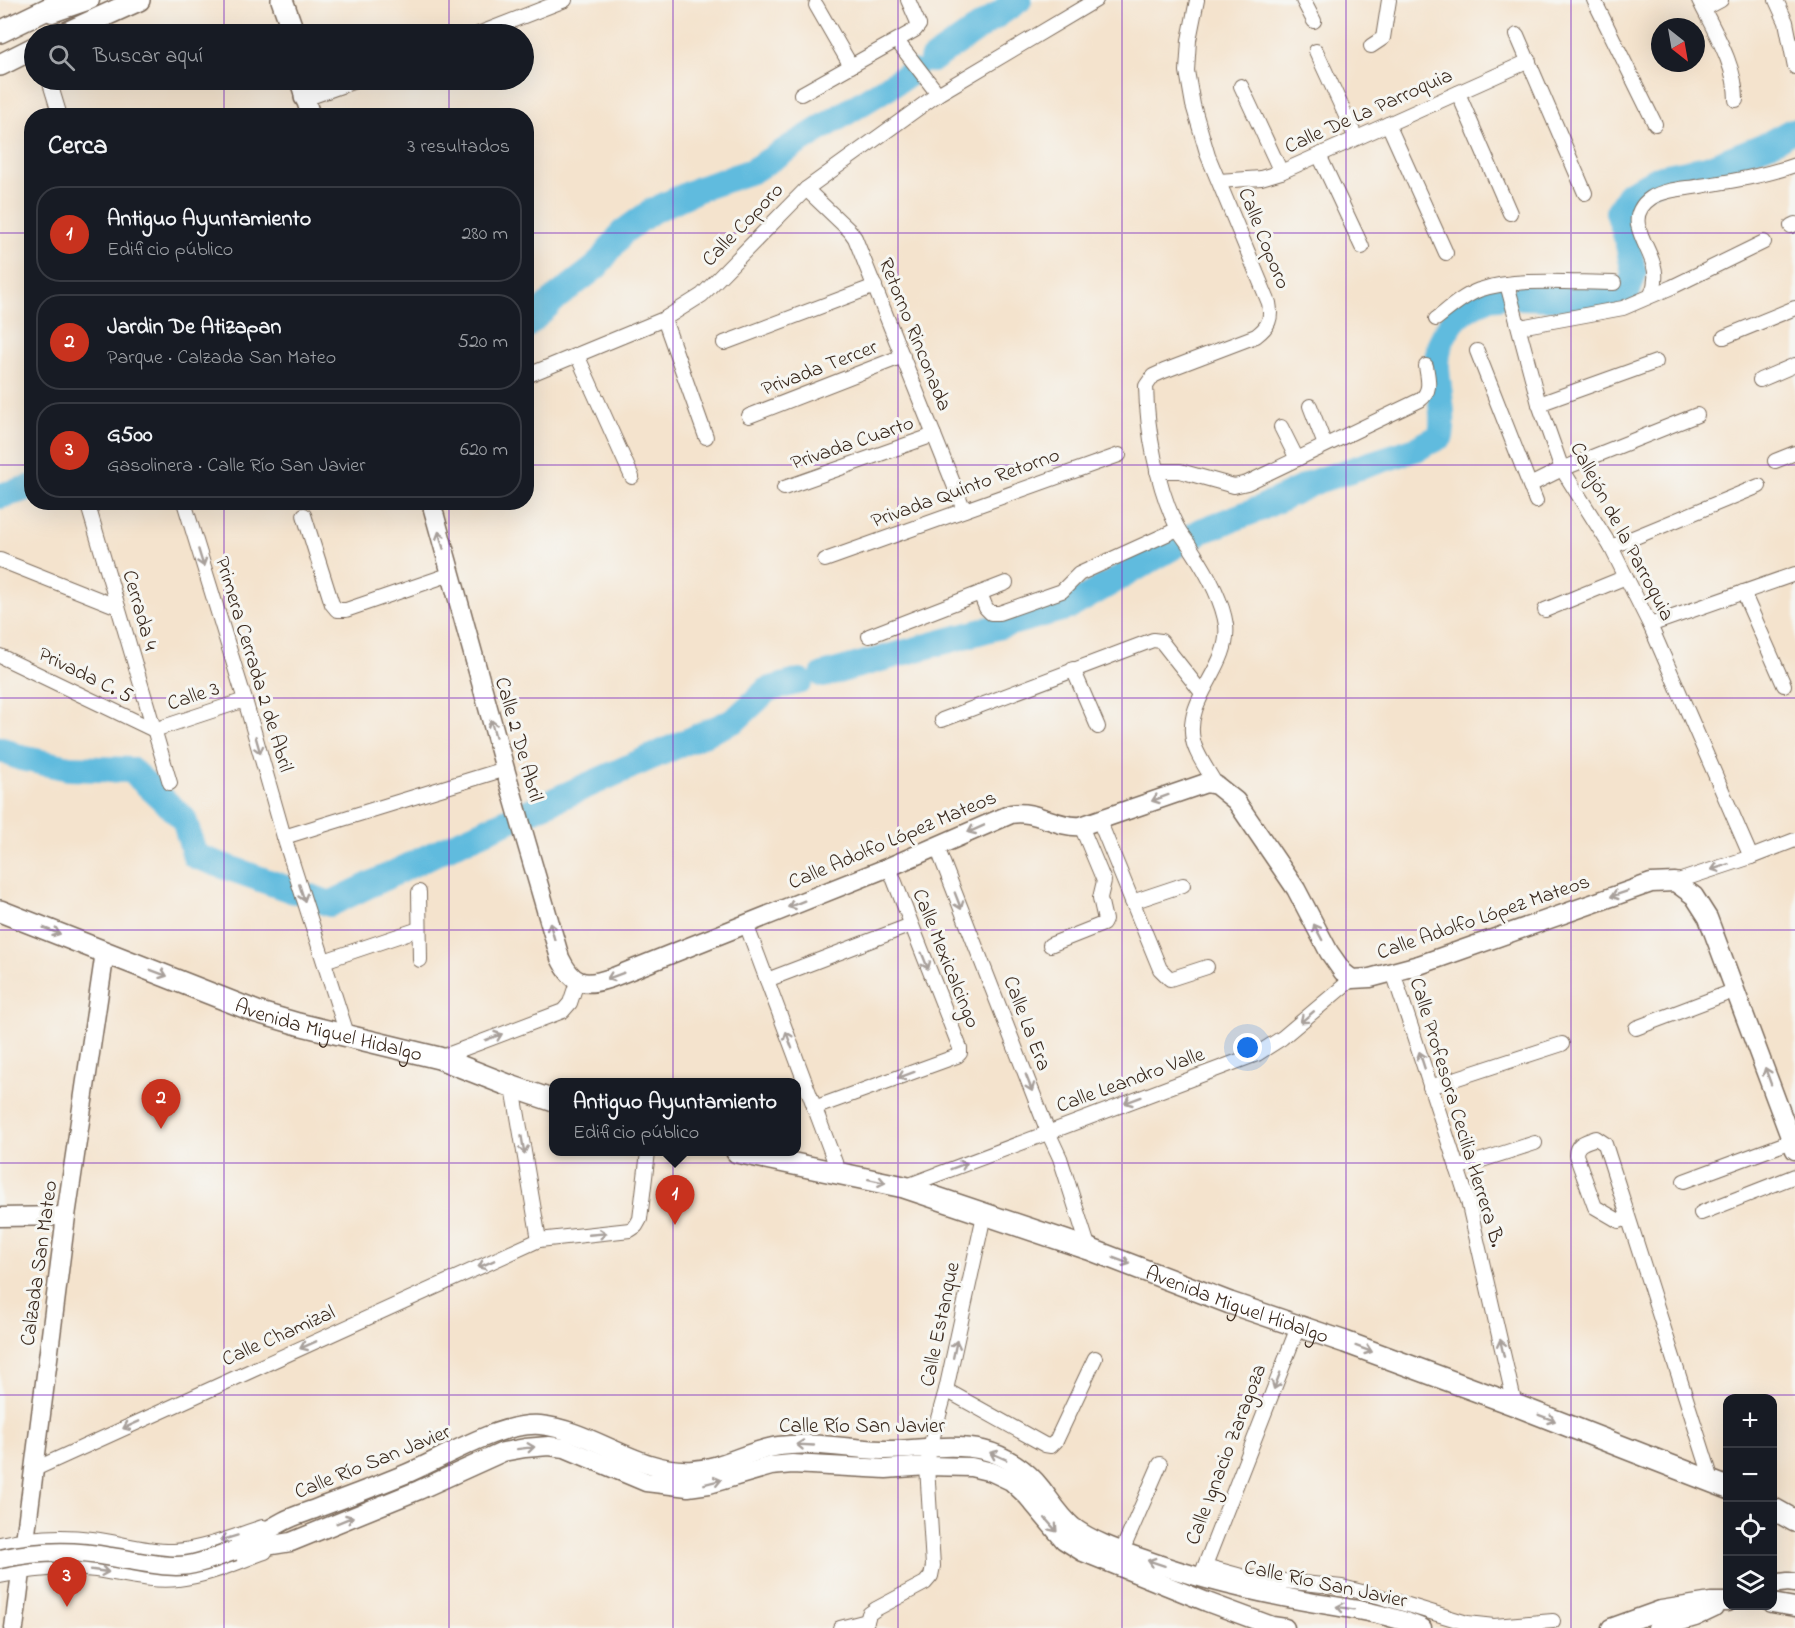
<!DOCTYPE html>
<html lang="es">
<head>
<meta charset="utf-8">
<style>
	:root { --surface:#171b24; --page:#242831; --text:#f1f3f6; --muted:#9ea1a6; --line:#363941; --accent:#c8321e }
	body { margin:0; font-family:"Indie Flower",sans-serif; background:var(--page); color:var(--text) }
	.controls { position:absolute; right:18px; bottom:18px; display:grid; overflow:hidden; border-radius:12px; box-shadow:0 6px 24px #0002 }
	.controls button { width:54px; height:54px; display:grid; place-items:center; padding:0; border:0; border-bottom:2px solid var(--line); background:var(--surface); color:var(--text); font:30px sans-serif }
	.compass { position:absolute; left:1651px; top:18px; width:54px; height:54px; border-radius:50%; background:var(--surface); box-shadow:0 6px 24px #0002; rotate:149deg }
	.you { position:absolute; left:1248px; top:1048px; width:21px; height:21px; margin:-15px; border:4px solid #fff; border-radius:50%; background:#1a73e8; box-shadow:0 0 0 9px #1a73e833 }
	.badge { display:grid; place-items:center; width:39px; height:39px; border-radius:50%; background:var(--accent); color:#fff; font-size:20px; font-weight:700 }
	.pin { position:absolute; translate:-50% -50px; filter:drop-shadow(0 2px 3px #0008) }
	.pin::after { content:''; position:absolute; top:32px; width:21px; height:18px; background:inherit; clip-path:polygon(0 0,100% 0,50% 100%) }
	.popup { position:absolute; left:549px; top:1078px; width:252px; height:78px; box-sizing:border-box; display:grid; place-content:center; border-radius:12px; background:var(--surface); filter:drop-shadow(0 2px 4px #0005); font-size:20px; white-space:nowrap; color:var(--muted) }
	.popup b { font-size:22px; color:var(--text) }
	.popup::after { content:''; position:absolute; left:50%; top:100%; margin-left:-12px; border:12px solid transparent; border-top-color:var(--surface) }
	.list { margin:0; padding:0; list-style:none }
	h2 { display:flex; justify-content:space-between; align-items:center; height:78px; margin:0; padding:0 24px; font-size:26px }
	h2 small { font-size:20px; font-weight:400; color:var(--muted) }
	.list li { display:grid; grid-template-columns:39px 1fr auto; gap:18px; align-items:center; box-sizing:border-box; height:96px; margin:0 12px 12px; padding:0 12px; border:2px solid var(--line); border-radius:24px }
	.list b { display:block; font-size:22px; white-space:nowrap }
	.list p { margin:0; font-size:20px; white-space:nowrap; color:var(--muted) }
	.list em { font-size:20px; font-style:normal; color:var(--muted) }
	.icon { flex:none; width:33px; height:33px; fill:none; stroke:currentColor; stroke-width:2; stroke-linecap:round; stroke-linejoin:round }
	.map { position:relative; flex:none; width:1795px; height:1628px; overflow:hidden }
	.search { position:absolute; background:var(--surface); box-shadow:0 6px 24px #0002; left:24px; top:24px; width:510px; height:66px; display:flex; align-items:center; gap:15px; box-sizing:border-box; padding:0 21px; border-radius:33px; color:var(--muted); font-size:22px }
	.panel { position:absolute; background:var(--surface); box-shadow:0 6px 24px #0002; left:24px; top:108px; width:510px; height:402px; border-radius:24px }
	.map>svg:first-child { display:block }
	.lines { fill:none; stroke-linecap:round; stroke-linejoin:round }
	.river { stroke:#61bbde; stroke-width:26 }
	.street-casing { stroke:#7c6b5b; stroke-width:16 }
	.secondary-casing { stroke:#7c6b5b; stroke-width:21 }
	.primary-casing { stroke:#7c6b5b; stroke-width:24 }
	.street { stroke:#fff; stroke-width:14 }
	.secondary { stroke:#fff; stroke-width:18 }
	.primary { stroke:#fff; stroke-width:21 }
	.secondary-bridge-casing { stroke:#7c6b5b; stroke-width:21; stroke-linecap:butt }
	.secondary-bridge { stroke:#fff; stroke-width:18 }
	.oneway { stroke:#a79f9a }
	.grid { fill:none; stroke:#7b2cbf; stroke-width:1.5; stroke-opacity:0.55 }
	.labels { text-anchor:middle; stroke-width:6; stroke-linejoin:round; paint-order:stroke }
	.street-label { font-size:21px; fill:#3b2a1e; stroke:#f6f6f2 }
</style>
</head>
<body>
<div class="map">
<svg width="1795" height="1628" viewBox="0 0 1795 1628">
	<rect width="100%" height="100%" fill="#f6f6f2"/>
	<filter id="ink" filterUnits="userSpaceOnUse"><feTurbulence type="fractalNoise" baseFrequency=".0167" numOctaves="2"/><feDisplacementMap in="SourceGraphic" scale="12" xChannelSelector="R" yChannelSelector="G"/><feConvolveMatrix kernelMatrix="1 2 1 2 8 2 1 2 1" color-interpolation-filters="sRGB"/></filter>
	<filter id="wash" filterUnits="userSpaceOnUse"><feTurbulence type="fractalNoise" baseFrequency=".008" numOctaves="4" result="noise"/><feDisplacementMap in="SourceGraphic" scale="24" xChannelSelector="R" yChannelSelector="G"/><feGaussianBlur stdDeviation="1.35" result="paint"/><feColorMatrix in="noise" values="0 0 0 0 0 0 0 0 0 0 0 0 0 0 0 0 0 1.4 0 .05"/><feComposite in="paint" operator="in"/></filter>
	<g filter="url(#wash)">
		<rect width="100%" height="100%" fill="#f4e3cd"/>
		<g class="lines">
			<g class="river">
				<path d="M932,60L1019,0"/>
				<path d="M1522,297L1591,299L1628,291L1634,273L1627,240L1618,212L1630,193L1662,177L1707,168L1770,143L1792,131"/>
				<path d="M526,326L557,297L596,267L623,232L652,211L699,189L752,171L912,72"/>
				<path d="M0,496L32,487"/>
				<path d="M823,675L1069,607L1201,531L1259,509L1317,481L1416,449L1441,436C1445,412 1438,391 1437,367C1436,344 1449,319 1469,308C1479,302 1487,297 1499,297"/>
				<path d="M0,749L21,758L69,768L131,770L184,819L195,856L294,891"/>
				<path d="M311,897L330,904L444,849L735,720L767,690L800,681"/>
			</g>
		</g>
	</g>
	<g filter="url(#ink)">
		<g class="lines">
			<g class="street-casing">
				<g id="street">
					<path d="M1197,0L1189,40L1187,71L1193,105L1208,156L1269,303C1272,319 1269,326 1256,336L1164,371L1153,376L1146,386C1147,430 1157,487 1177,527C1181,535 1188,542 1192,550C1206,571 1222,599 1226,625C1231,667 1184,698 1193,740C1195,753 1209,772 1216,785"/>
					<path d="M1303,0L1314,21"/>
					<path d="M1594,0L1655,124"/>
					<path d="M1699,0C1714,31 1736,65 1736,100"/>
					<path d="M1776,0L1786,22L1795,67"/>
					<path d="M816,5L851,66"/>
					<path d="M1704,9L1721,0"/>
					<path d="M478,34L565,0"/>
					<path d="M1517,35L1585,193"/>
					<path d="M897,41L938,94"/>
					<path d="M1371,46L1383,38L1389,0"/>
					<path d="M1316,51L1356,138"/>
					<path d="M49,80L60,116"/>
					<path d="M1241,86L1281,172"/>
					<path d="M1458,93L1510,213"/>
					<path d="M801,94L915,30L919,25L908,0"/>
					<path d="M305,99L358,80"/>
					<path d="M1388,124L1446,253"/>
					<path d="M1319,155L1362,247"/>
					<path d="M1219,181L1261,178L1281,172L1529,61"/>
					<path d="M806,189L850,231L855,238L964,510"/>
					<path d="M1791,226L1795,224"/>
					<path d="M1507,284L1539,404L1562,469L1611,547L1650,625L1751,857"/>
					<path d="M1651,295C1664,267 1644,251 1638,225C1636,214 1642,204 1651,198C1665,189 1685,189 1700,186C1732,181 1764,176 1795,165"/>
					<path d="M664,319L706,437"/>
					<path d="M1436,319C1449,309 1463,296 1479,290C1517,277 1573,283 1614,283"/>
					<path d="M1520,327L1623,308L1672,287L1764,242"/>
					<path d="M1724,337L1795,308"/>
					<path d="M724,343L875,286"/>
					<path d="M1477,351L1536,501"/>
					<path d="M577,355L632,477"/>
					<path d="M526,376L664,319L702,295L806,189L938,94L1096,0"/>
					<path d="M1760,380L1795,365"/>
					<path d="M1539,404L1656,362"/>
					<path d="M1310,406L1325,445"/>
					<path d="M749,416L903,356"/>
					<path d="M1281,427L1297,459"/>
					<path d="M1775,461L1795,453"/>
					<path d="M1157,471H1180L1234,486L1247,483L1420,400C1432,391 1428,379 1426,366"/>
					<path d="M1530,485L1562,469L1697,415"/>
					<path d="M784,488L934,435"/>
					<path d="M87,502L170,783"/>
					<path d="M184,502L245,700L284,837L347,1034"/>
					<path d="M304,515L332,604L337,610H346L451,574"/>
					<path d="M1611,547L1759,486"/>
					<path d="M0,560L118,607"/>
					<path d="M825,560L1119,455"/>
					<path d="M1743,592L1784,685"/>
					<path d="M980,593L986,608L991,613H999L1062,591L1079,574L1178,529"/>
					<path d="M1545,610L1626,577"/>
					<path d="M1650,625L1795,574"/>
					<path d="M869,636L1006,583"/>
					<path d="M0,656L154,730"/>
					<path d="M1073,669L1098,727"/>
					<path d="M942,720L1153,640L1161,641L1202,693"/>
					<path d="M154,730L245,700"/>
					<path d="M1099,820L1160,969L1170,979L1207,967"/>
					<path d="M284,837L505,769"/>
					<path d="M937,847L1048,1132L1060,1158L1089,1249"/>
					<path d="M1675,882L1751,857L1795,840"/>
					<path d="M419,892L420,960"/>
					<path d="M1132,902L1183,885"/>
					<path d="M746,924L839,1173"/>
					<path d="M1050,945L1103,924L1105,920L1100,898L1104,881L1081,826"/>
					<path d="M324,961L419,929"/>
					<path d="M1393,972L1468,1201L1515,1405"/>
					<path d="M767,980L911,925"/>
					<path d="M1636,1028L1736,990"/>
					<path d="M439,1058L563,1011L570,1003L577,982"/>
					<path d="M513,1087L539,1240"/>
					<path d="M1430,1087L1562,1044"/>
					<path d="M814,1108L957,1056L960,1053V1048L889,867"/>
					<path d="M1457,1168L1535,1143"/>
					<path d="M1684,1181L1792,1141"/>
					<path d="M904,1187L1257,1054L1282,1038L1352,979"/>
					<path d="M1701,1213L1795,1176"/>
					<path d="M1628,1217L1619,1221L1595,1207L1576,1155C1576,1143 1586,1142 1596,1138L1605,1144L1713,1483"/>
					<path d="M946,1390L1045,1445L1051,1446L1056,1441L1095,1358"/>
					<path d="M35,1469L539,1240L630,1230L636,1226L640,1219L648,1152"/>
					<path d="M0,1544C31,1537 60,1535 92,1539C119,1542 146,1552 174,1551C204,1549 234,1536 263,1527"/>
					<path d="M1119,1558L1160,1464"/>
					<path d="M1205,1566L1245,1577L1342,1587L1378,1596L1467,1623L1494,1626L1553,1621"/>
					<path d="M1202,1573L1298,1327"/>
					<path d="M0,1576C32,1569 63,1566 96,1570C122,1574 151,1582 178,1579C208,1576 237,1562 265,1552"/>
					<path d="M867,1621L869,1614L876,1609L925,1583L931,1576L933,1566L927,1466L930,1447L946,1390L984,1215"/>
					<path d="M840,1628L867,1621"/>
				</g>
			</g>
			<g class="secondary-casing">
				<g id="secondary">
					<path d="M52,13L90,0"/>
					<path d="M300,83L311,116"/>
					<path d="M431,502L505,769L560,958C573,985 584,987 611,978L889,867L1011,814C1035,809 1056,828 1081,826L1206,783L1216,785L1236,801L1296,889L1329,952L1343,972L1352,979L1370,978L1419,965L1651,883L1675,882L1694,896L1708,918L1795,1150"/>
					<path d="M0,1217L66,1216"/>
					<path d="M242,1550L291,1542L419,1490L503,1452L525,1448L549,1446L565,1448L646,1482L688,1487L709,1484L771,1466L792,1464L886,1469L927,1466L971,1467L992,1472L1011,1481L1027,1496L1064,1540L1083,1552L1207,1602L1272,1626L1285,1628"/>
					<path d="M234,1551C251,1541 267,1530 284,1521C295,1515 308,1512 320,1507C348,1497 376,1486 403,1475C443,1459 498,1422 540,1425C593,1430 639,1474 693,1470C723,1468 749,1450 779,1446C812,1441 848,1449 881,1450C915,1451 949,1442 983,1450C1005,1455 1027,1470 1041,1488C1051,1501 1060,1516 1073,1527C1094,1543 1124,1552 1149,1561C1199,1579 1251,1591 1304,1601C1344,1608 1384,1612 1422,1628"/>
					<path d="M1772,1584L1788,1582L1795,1583"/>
					<path d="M1772,1603L1795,1607"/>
					<path d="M14,1628L66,1216L105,952"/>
					<path d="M1611,1628L1661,1610L1711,1602H1728"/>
					<path d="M1657,1628L1695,1617L1714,1608"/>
				</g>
			</g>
			<g class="primary-casing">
				<g id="primary">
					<path d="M282,0L294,34"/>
					<path d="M0,32L66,0"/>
					<path d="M64,34L139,0"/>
					<path d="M0,65L34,48"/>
					<path d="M305,97V80"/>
					<path id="s1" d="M0,911L257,1012L298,1024L439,1058L513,1087L554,1101"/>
					<path id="s2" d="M737,1152L904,1187L1089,1249L1230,1303L1345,1342L1515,1405L1728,1488"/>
					<path d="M1772,1508L1795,1521"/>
				</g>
			</g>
			<use href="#street" class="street"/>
			<use href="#secondary" class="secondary"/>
			<use href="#primary" class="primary"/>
			<g class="secondary-bridge-casing">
				<path id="secondary-bridge" d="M0,1559C37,1551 74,1550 111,1557C133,1560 154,1566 176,1566C196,1566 216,1557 234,1551"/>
			</g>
			<use href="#secondary-bridge" class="secondary-bridge"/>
		</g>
		<defs><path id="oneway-shaft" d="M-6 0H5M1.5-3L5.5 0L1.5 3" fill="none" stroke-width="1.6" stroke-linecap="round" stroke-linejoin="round" transform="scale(1.5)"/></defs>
		<g class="oneway">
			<use href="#oneway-shaft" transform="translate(441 540) rotate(-106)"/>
			<use href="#oneway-shaft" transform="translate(201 558) rotate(73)"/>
			<use href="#oneway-shaft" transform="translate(493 728) rotate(-106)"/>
			<use href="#oneway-shaft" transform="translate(258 745) rotate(74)"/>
			<use href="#oneway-shaft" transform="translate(1160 798) rotate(160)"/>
			<use href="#oneway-shaft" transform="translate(976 829) rotate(156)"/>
			<use href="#oneway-shaft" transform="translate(1720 867) rotate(162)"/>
			<use href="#oneway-shaft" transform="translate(302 893) rotate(72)"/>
			<use href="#oneway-shaft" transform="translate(1619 894) rotate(161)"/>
			<use href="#oneway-shaft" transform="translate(958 901) rotate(69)"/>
			<use href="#oneway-shaft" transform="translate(796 904) rotate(158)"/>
			<use href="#oneway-shaft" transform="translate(52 931) rotate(21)"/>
			<use href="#oneway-shaft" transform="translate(552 931) rotate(-106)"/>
			<use href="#oneway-shaft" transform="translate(1318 932) rotate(-118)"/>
			<use href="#oneway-shaft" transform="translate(925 961) rotate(68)"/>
			<use href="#oneway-shaft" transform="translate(159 973) rotate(21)"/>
			<use href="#oneway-shaft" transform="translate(615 976) rotate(159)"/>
			<use href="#oneway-shaft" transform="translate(1307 1017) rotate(140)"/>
			<use href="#oneway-shaft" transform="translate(494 1037) rotate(-21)"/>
			<use href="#oneway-shaft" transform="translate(789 1040) rotate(-110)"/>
			<use href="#oneway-shaft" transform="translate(1422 1060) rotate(-108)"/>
			<use href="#oneway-shaft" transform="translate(906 1075) rotate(160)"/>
			<use href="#oneway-shaft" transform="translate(1768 1076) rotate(-110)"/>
			<use href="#oneway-shaft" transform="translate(1029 1083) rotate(69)"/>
			<use href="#oneway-shaft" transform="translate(1133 1100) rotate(160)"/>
			<use href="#oneway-shaft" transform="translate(523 1145) rotate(80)"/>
			<use href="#oneway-shaft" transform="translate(959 1166) rotate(-21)"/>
			<use href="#oneway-shaft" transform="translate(877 1181) rotate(12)"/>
			<use href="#oneway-shaft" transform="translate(598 1234) rotate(-5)"/>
			<use href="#oneway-shaft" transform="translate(1122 1261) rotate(21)"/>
			<use href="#oneway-shaft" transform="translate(486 1264) rotate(156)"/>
			<use href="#oneway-shaft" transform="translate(308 1345) rotate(156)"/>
			<use href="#oneway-shaft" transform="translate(1502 1348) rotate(-103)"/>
			<use href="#oneway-shaft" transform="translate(955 1349) rotate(-78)"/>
			<use href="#oneway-shaft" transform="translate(1364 1349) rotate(20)"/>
			<use href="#oneway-shaft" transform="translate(1277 1381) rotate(111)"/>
			<use href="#oneway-shaft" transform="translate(1547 1418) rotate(21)"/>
			<use href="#oneway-shaft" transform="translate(131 1425) rotate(156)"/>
			<use href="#oneway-shaft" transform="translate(805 1445) rotate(-177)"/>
			<use href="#oneway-shaft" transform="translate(526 1448) rotate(-7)"/>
			<use href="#oneway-shaft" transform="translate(998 1456) rotate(-156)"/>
			<use href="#oneway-shaft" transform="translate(713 1482) rotate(-14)"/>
			<use href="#oneway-shaft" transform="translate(345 1520) rotate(-22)"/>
			<use href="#oneway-shaft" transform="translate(1051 1525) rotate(49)"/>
			<use href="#oneway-shaft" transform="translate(229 1538) rotate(163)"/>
			<use href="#oneway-shaft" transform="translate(1156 1563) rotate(-162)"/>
			<use href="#oneway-shaft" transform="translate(100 1571) rotate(8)"/>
			<use href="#oneway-shaft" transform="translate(1345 1608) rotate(-171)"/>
		</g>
	</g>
	<path class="grid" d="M224,0V34M449,0V34M673,0V1628M898,0V1628M1122,0V1628M1346,0V1628M1571,0V1628M224,80V116M449,80V116M0,233H32M526,233H1795M0,465H32M526,465H1795M224,502V1628M449,502V1628M0,698H1795M0,930H1795M0,1163H1795M0,1395H1795"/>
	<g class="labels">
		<g class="street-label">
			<text transform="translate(1368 110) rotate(-24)" y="7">Calle De La Parroquia</text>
			<text transform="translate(742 224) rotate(-46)" y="7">Calle Coporo</text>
			<text transform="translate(1265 238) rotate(68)" y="7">Calle Coporo</text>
			<text transform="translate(916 334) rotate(68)" y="7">Retorno Rinconada</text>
			<text transform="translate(819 367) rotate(-21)" y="7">Privada Tercer</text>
			<text transform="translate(852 442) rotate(-19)" y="7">Privada Cuarto</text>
			<text transform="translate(965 487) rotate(-20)" y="7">Privada Quinto Retorno</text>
			<text transform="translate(1623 531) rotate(62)" y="7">Callejón de la Parroquia</text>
			<text transform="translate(141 610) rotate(74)" y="7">Cerrada 4</text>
			<text transform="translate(255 664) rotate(73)" y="7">Primera Cerrada 2 de Abril</text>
			<text transform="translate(86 674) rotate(26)" y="7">Privada C. 5</text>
			<text transform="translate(193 695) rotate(-18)" y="7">Calle 3</text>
			<text transform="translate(520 739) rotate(74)" y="7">Calle 2 De Abril</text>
			<text transform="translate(892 839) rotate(-23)" y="7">Calle Adolfo López Mateos</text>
			<text transform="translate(1483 916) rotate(-19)" y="7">Calle Adolfo López Mateos</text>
			<text transform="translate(947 958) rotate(68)" y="7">Calle Mexicalcingo</text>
			<text transform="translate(1028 1023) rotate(69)" y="7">Calle La Era</text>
			<text dy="7" stroke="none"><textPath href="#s1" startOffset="350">Avenida Miguel Hidalgo</textPath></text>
			<text transform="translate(1130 1079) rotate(-20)" y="7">Calle Leandro Valle</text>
			<text transform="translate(1458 1112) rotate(73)" y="7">Calle Profesora Cecilia Herrera B.</text>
			<text transform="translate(38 1263) rotate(-82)" y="7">Calzada San Mateo</text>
			<text dy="7" stroke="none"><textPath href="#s2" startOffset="524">Avenida Miguel Hidalgo</textPath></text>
			<text transform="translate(939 1324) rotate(-78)" y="7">Calle Estanque</text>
			<text transform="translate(278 1335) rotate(-24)" y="7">Calle Chamizal</text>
			<text x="862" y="1432">Calle Río San Javier</text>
			<text transform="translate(1225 1454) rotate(-69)" y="7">Calle Ignacio Zaragoza</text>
			<text transform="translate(372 1461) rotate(-22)" y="7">Calle Río San Javier</text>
			<text transform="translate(1326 1583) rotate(12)" y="7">Calle Río San Javier</text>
		</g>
	</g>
</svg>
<div class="controls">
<button>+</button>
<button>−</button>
<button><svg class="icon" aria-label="locate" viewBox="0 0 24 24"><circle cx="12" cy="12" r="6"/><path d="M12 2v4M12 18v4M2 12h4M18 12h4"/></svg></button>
<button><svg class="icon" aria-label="layers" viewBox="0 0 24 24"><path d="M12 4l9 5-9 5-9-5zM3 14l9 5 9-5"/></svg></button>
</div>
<svg class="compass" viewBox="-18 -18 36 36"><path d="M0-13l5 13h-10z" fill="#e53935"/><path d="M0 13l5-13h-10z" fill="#9ea1a6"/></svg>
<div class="you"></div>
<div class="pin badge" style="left:675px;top:1225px">1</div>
<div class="popup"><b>Antiguo Ayuntamiento</b>Edificio público</div>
<div class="pin badge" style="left:161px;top:1129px">2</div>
<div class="pin badge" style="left:67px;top:1607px">3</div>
<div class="search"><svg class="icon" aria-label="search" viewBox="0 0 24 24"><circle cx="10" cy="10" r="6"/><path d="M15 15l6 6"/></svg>Buscar aquí</div>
<section class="panel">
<h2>Cerca<small>3 resultados</small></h2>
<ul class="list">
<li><span class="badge">1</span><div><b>Antiguo Ayuntamiento</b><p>Edificio público</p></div><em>280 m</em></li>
<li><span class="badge">2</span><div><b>Jardin De Atizapan</b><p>Parque · Calzada San Mateo</p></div><em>520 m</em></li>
<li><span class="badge">3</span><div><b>G500</b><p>Gasolinera · Calle Río San Javier</p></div><em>620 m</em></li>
</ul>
</section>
</div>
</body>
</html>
